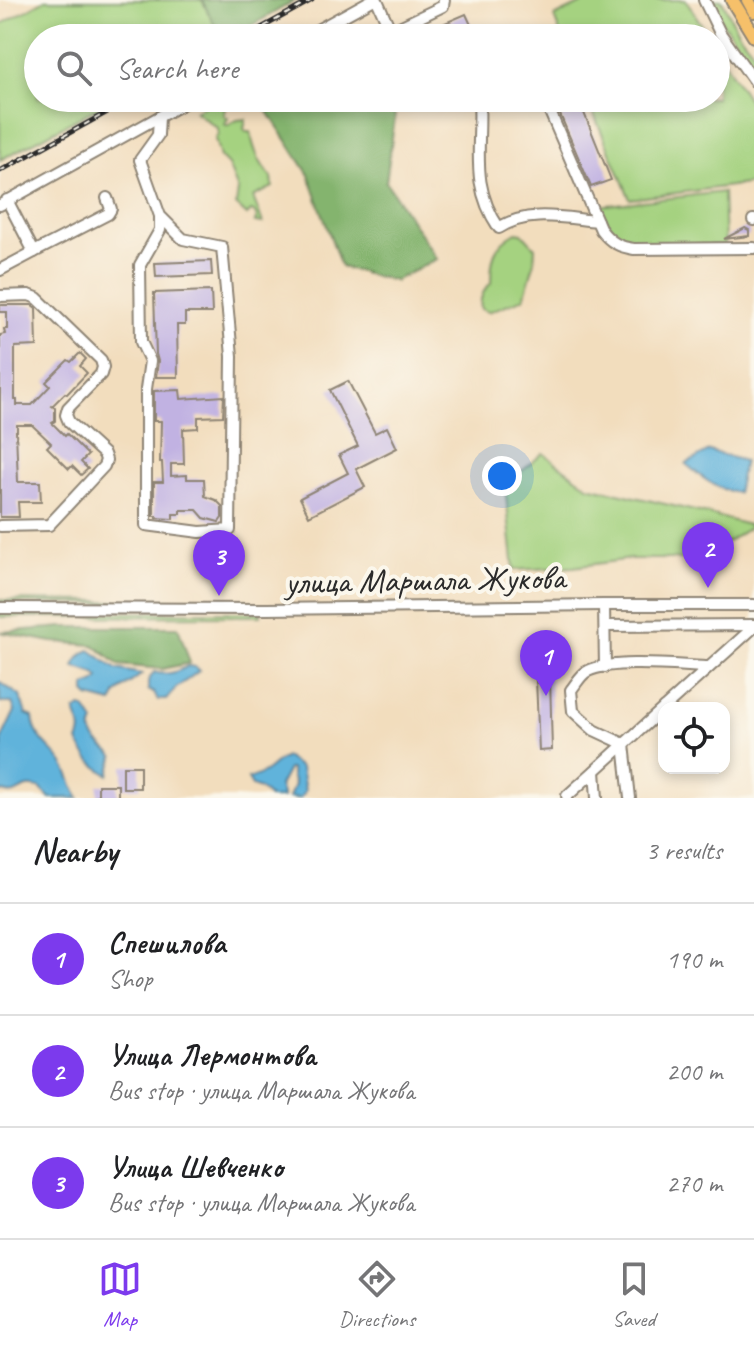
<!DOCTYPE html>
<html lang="en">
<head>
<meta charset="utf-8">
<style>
	:root { --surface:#fff; --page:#f2f2f2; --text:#202124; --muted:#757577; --line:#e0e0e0; --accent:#7c3aed }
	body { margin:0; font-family:Caveat,sans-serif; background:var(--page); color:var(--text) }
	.controls { position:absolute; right:24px; bottom:24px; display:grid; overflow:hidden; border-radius:16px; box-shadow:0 4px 12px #0003 }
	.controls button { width:72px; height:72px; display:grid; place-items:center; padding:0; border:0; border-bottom:2px solid var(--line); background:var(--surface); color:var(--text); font:40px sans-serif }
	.you { position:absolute; left:502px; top:476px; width:28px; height:28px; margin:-20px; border:6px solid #fff; border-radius:50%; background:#1a73e8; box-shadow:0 0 0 12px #1a73e833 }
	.badge { display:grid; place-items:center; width:52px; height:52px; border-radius:50%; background:var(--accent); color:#fff; font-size:26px; font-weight:700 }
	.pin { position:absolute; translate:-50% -66px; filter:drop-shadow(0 2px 4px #0008) }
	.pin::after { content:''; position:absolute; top:42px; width:28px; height:24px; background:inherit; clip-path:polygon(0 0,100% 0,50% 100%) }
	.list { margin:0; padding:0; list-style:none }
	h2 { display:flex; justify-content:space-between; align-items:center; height:104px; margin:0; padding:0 32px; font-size:34px }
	h2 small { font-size:26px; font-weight:400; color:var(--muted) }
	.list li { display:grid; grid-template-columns:52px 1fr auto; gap:24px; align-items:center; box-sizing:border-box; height:112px; padding:0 32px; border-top:2px solid var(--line) }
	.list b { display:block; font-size:30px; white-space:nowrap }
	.list p { margin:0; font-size:26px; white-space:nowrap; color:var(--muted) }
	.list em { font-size:26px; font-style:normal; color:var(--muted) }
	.icon { flex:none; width:44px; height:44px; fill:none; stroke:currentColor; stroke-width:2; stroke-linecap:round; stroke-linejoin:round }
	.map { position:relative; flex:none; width:754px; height:798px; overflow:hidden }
	.search { position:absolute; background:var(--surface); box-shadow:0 4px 12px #0003; left:24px; right:24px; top:24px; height:88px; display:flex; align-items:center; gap:20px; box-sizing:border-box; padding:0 28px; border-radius:44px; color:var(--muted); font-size:30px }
	.sheet { height:440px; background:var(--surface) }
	nav { display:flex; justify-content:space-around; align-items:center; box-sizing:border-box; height:112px; border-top:2px solid var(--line); background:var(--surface); font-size:22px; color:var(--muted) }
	nav a { display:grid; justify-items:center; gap:4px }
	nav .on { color:var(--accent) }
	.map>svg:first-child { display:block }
	.green { fill:#a5d280; stroke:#687e56; stroke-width:2 }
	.forest { fill:#84b46e; stroke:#58704c; stroke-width:2 }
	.water { fill:#60b3db; stroke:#466f83; stroke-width:2 }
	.building { fill:#c1b2e2 }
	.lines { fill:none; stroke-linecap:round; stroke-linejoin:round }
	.minor-casing { stroke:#8e8474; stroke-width:14 }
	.major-casing { stroke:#8e8474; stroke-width:16 }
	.minor { stroke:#fff; stroke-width:10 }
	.major { stroke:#f6c06b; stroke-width:12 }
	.rail-casing { stroke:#2b2b2b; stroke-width:5 }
	.rail { stroke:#fbf7ec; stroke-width:2; stroke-dasharray:6; stroke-linecap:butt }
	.labels { text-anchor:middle; stroke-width:8; stroke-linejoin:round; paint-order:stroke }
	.street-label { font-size:34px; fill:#2b2b2b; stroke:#fbf7ec }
</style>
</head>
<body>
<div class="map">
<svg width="754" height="798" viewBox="0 0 754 798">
	<rect width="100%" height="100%" fill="#fbf7ec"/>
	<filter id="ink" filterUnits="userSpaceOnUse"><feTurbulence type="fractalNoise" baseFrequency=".0125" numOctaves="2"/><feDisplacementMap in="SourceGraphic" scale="16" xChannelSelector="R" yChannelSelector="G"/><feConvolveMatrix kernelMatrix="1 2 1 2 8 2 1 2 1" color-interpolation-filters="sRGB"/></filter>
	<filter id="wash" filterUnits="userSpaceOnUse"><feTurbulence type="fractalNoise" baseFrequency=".006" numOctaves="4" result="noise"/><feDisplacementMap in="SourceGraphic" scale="32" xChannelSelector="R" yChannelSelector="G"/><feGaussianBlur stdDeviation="1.8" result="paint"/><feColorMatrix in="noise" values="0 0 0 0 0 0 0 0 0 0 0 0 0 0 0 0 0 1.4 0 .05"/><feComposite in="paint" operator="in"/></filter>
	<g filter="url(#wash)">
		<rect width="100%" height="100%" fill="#f2ddbd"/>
		<g class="green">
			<path d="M45,0H202L221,38H38V98H116L0,160V25Z"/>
			<path d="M590,0H686L710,38H562L554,17Z"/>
			<path d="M710,0H722L738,32L754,52V66L721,21Z"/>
			<path d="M716,48L754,109V183L630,199L587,98H716Z"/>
			<path d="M214,100L220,101L225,109L224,116L228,118L225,124L227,126L237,120L246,119L244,129L246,132H251C252,146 261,168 272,177L273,187L253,197L263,223L255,222L257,217L254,212L251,211L247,215L236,205L238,190L228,165L220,157L215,139L218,134L217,128L195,111Z"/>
			<path d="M723,192L725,245H626L618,239L598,206Z"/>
			<path d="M516,232L522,233L535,247L534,264L524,298L488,312L481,309C479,298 483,291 491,283C491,258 493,245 516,232Z"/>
			<path d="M543,453L588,486L712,515L752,526L701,559H631L573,567L514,570L505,486Z"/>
			<path d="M0,600L204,602L194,604L0,603Z"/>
			<path d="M261,612V616L0,617V613Z"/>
		</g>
		<g class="forest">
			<path d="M202,0H296L230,38H221Z"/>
			<path d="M280,98H389L395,116L386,182L437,259L394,281L341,267L309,175L265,107Z"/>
			<path d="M63,627H178L190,663L162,669L119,665L94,645L52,642L0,632Z"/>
		</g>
		<g class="water">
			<path d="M709,451L744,461L737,493C716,489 702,478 686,464Z"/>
			<path d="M90,650L116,669L142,674L117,693L112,703L89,697L85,693V686L94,683L99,678L95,674L74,667C77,659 81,653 90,650Z"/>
			<path d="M188,666L195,667L199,671L175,689L166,700H158L154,693L148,690V681L154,672C167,676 177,672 188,666Z"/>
			<path d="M0,682L20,696L26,714L33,717C35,742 54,747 65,767C71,777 73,788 79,798H50L40,788C36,788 32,786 28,787C13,791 18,797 0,791L2,738L15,711L12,703H0Z"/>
			<path d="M81,707L85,708L94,722C85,739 105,745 114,757L109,775C94,766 84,757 78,741C84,728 79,724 75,711Z"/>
			<path d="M286,757L301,768L305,791L300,798H289L294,784L291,776V769H288L279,786L283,798H270L260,789L252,786L248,779C254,777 260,775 266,771C274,766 277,760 286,757Z"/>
		</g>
		<g id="blocks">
			<g class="building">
				<path d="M466,14L472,27L460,32L463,38H410Z"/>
				<path d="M553,98H578L611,180L591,187Z"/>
				<path d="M745,228L749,230V236L724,239Z"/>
				<path d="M211,261L212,275L156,277L155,263Z"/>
				<path d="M211,291L212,313H185V325H177L178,377H156L158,361L156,354L154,293Z"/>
				<path d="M0,305H32L36,308L37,346L15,347V400H17V405H32L50,386L46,382L68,360L71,362L80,353L86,359L80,366L87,373L67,394L65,393L52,406L55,408V421L52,423L65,436L67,434L88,455L81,462L88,469L81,475L72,466L69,469L47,447L51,443L32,425H17V431H16L18,482H40L41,502H18L19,517H0V335L5,334L4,329H7V312H0Z"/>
				<path d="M348,381L375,433L387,427L397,448L356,469L365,487L309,516L300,498L348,473L339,455L358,446L330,390Z"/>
				<path d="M180,390L181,399L224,396L223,416L198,417V428L183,429L184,464H171V476L187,475V479H204L205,496L216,500L222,506V518L219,522L204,518L197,510H181V514H173V519L156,518V516H154V482H163L162,462H160L161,421H154V391Z"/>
				<path d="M550,678L552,750L539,751L536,679Z"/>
				<rect x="123" y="766" width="17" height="22"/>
				<rect x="98" y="785" width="20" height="13"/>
			</g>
		</g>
	</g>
	<g filter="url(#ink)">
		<use href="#blocks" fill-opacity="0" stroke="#8e8474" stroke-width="2"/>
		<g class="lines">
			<g class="minor-casing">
				<g id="minor">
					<path d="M377,0L393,36L392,38"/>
					<path d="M704,0L720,33L754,81"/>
					<path d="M391,31L439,8L443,6L444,0"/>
					<path d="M303,38L372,0"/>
					<path d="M479,98C482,147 469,184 499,228C528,209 564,218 597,221"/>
					<path d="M544,98L601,230C610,242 619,247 634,249L754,248"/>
					<path d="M413,100L417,98"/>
					<path d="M159,117L158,135L140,160L160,216V230L140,265L141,342L150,361L146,389V525L200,532L230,530L232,356L222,247L183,239L160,216"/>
					<path d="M0,205L193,98"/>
					<path d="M753,220H754"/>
					<path d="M34,252L108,214L111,209L107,198"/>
					<path d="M0,270L34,252L7,200"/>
					<path d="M0,296L29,295L37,298L101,360L103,367L101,374L68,408L66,415L69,422L104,454L106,460L104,466L49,525L0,526"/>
					<path d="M604,605L605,667"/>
					<path d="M0,608L266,609L604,605H754"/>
					<path d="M606,626L754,625"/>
					<path d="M664,708L754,627"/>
					<path d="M595,771L597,798"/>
					<path d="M567,796L664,708"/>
					<path d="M630,798L624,744L594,730L573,711L571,690C576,684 581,674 588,671C614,659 679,666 709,667"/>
				</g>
			</g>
			<g class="major-casing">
				<g id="major">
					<path d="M732,0L754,36"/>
					<path d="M748,0L754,11"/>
				</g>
			</g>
			<use href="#minor" class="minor"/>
			<use href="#major" class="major"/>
			<g class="rail-casing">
				<g id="rail">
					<path d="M243,38L312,0"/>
					<path d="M0,171L133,98"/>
				</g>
			</g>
			<use href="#rail" class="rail"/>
		</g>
	</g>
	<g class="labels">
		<g class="street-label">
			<text transform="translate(425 579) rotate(-1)" y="12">улица Маршала Жукова</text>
		</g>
	</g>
</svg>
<div class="controls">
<button><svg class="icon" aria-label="locate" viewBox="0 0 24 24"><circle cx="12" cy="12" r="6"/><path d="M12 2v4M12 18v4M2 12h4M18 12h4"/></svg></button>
</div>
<div class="you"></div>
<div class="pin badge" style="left:546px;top:696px">1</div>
<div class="pin badge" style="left:708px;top:588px">2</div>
<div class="pin badge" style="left:219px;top:596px">3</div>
<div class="search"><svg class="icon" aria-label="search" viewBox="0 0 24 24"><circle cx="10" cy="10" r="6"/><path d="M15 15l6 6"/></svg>Search here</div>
</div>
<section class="sheet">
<h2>Nearby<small>3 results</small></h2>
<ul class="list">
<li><span class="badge">1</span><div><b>Спешилова</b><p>Shop</p></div><em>190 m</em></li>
<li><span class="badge">2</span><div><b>Улица Лермонтова</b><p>Bus stop · улица Маршала Жукова</p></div><em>200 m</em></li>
<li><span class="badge">3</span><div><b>Улица Шевченко</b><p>Bus stop · улица Маршала Жукова</p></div><em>270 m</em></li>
</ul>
</section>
<nav>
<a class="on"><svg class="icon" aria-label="map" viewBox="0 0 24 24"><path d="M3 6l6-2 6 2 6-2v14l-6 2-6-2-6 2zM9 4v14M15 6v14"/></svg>Map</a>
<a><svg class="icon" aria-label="directions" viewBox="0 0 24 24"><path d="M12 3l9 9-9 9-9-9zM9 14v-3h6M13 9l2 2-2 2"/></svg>Directions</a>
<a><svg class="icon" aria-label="saved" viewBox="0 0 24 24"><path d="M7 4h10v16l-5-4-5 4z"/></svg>Saved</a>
</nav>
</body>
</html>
